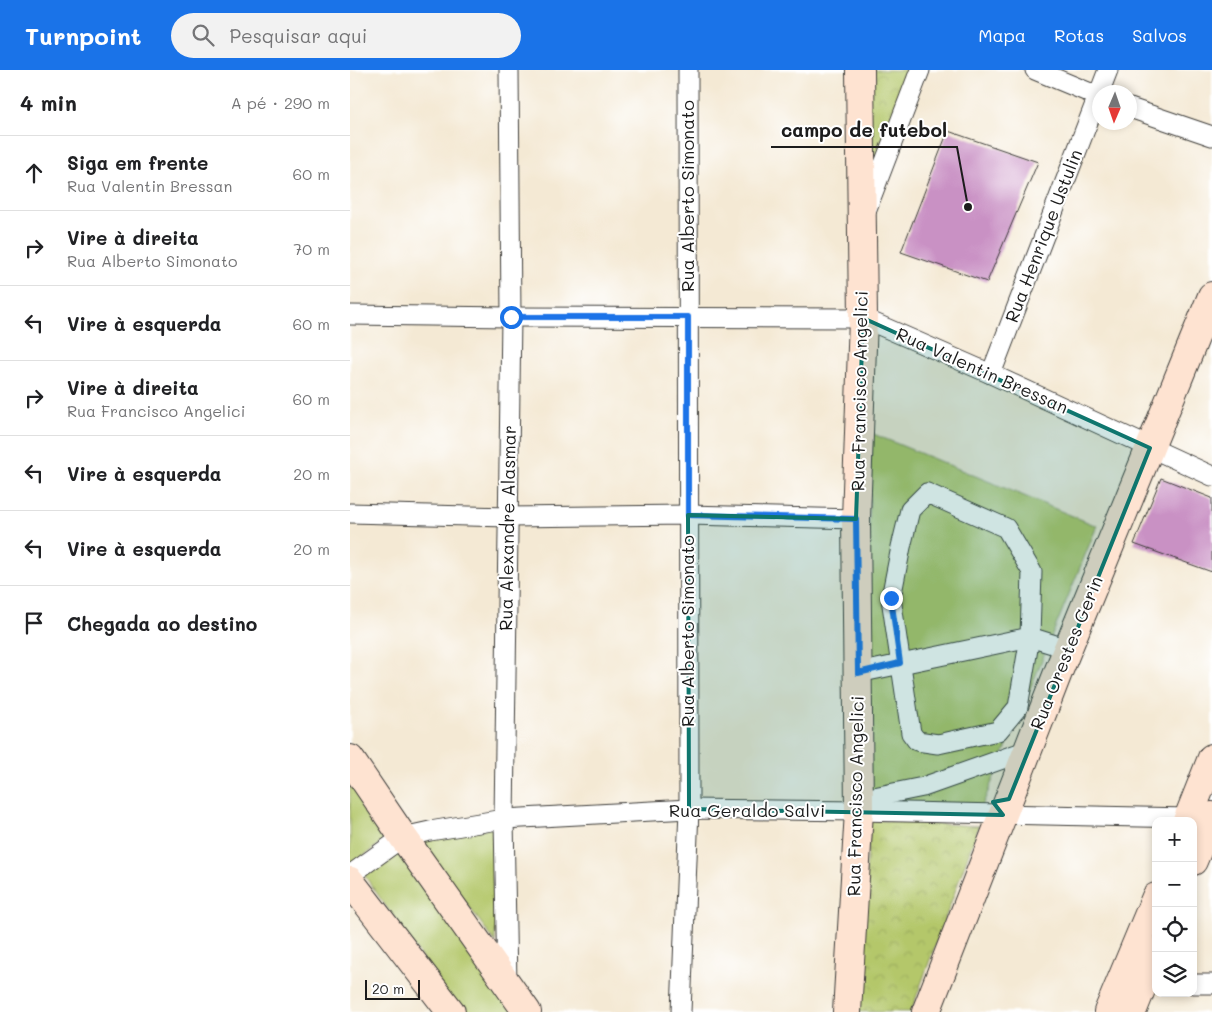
<!DOCTYPE html>
<html lang="pt">
<head>
<meta charset="utf-8">
<style>
	:root { --surface:#fff; --page:#f2f2f2; --text:#202124; --muted:#757577; --line:#e0e0e0; --accent:#1a73e8 }
	body { margin:0; font-family:Mali,sans-serif; background:var(--page); color:var(--text) }
	.controls { position:absolute; right:15px; bottom:15px; display:grid; overflow:hidden; border-radius:10px; box-shadow:0 2px 8px #0003 }
	.controls button { width:45px; height:45px; display:grid; place-items:center; padding:0; border:0; border-bottom:1px solid var(--line); background:var(--surface); color:var(--text); font:25px sans-serif }
	.compass { position:absolute; left:742px; top:15px; width:45px; height:45px; border-radius:50%; background:var(--surface); box-shadow:0 2px 8px #0003; rotate:182deg }
	.scale { position:absolute; left:15px; bottom:12px; width:55px; box-sizing:border-box; padding-left:5px; border:2px solid #1c1c1c; border-top:0; font-size:14px; line-height:18px; white-space:nowrap; color:#1c1c1c; -webkit-text-stroke:4px #fff; paint-order:stroke }
	.stop { position:absolute; width:15px; height:15px; margin:-11px; border:4px solid #1a73e8; border-radius:50%; background:#fff }
	.stop.end { background:#1a73e8; border-color:#fff; box-shadow:0 1px 5px #0008 }
	.list { margin:0; padding:0; list-style:none }
	h2 { display:flex; justify-content:space-between; align-items:center; height:65px; margin:0; padding:0 20px; font-size:21px }
	h2 small { font-size:16px; font-weight:400; color:var(--muted) }
	.list li { display:grid; grid-template-columns:32px 1fr auto; gap:15px; align-items:center; box-sizing:border-box; height:75px; padding:0 20px; border-top:1px solid var(--line) }
	.list b { display:block; font-size:19px; white-space:nowrap }
	.list p { margin:0; font-size:16px; white-space:nowrap; color:var(--muted) }
	.list em { font-size:16px; font-style:normal; color:var(--muted) }
	.icon { flex:none; width:28px; height:28px; fill:none; stroke:currentColor; stroke-width:2; stroke-linecap:round; stroke-linejoin:round }
	.map { position:relative; flex:none; width:862px; height:942px; overflow:hidden }
	header { display:flex; align-items:center; gap:30px; box-sizing:border-box; height:70px; padding:0 25px; background:var(--accent); color:#fff }
	header strong { font-size:24px }
	nav { display:flex; gap:28px; margin-inline-start:auto; font-size:18px }
	.search { width:350px; height:45px; background:var(--page); display:flex; align-items:center; gap:12px; box-sizing:border-box; padding:0 18px; border-radius:28px; color:var(--muted); font-size:19px }
	main { display:flex }
	aside { flex:1; background:var(--surface) }
	.map>svg:first-child { display:block }
	.green { fill:#b4c76b; stroke:#687244 }
	.park { fill:url(#park-crowns); stroke:#687244 }
	.building { fill:#c991c4 }
	.lines { fill:none; stroke-linecap:round; stroke-linejoin:round }
	.street-casing { stroke:#3c3b38; stroke-width:21 }
	.secondary-casing { stroke:#3c3b38; stroke-width:30 }
	.street { stroke:#fff; stroke-width:19 }
	.secondary { stroke:#fee3d1; stroke-width:28 }
	.route { stroke:#1a73e8; stroke-width:6 }
	.marked { fill:#0f766e; fill-opacity:0.2; stroke:#0f766e; stroke-width:4; stroke-linejoin:round }
	.labels { text-anchor:middle; stroke-width:4; stroke-linejoin:round; paint-order:stroke }
	.street-label { font-size:18px; fill:#1c1c1c; stroke:#fff }
	.leader { fill:none; stroke:#1c1c1c; stroke-width:2 }
	.callout-dot { fill:#1c1c1c; stroke:#fff; stroke-width:2 }
	.callout-label { font-size:19px; text-anchor:middle; font-weight:bold; fill:#1c1c1c; stroke:#fff; stroke-width:4; stroke-linejoin:round; paint-order:stroke }
</style>
</head>
<body>
<header>
<strong>Turnpoint</strong>
<div class="search"><svg class="icon" aria-label="search" viewBox="0 0 24 24"><circle cx="10" cy="10" r="6"/><path d="M15 15l6 6"/></svg>Pesquisar aqui</div>
<nav><a>Mapa</a><a>Rotas</a><a>Salvos</a></nav>
</header>
<main>
<aside>
<h2>4 min<small>A pé · 290 m</small></h2>
<ul class="list">
<li><svg class="icon" aria-label="ahead" viewBox="0 0 24 24"><path d="M12 20V5M6 11l6-6 6 6"/></svg><div><b>Siga em frente</b><p>Rua Valentin Bressan</p></div><em>60 m</em></li>
<li><svg class="icon" aria-label="right" viewBox="0 0 24 24"><path d="M7 20v-9h11M14 6l5 5-5 5"/></svg><div><b>Vire à direita</b><p>Rua Alberto Simonato</p></div><em>70 m</em></li>
<li><svg class="icon" aria-label="left" viewBox="0 0 24 24"><path d="M17 20v-9H6M10 6l-5 5 5 5"/></svg><div><b>Vire à esquerda</b></div><em>60 m</em></li>
<li><svg class="icon" aria-label="right" viewBox="0 0 24 24"><path d="M7 20v-9h11M14 6l5 5-5 5"/></svg><div><b>Vire à direita</b><p>Rua Francisco Angelici</p></div><em>60 m</em></li>
<li><svg class="icon" aria-label="left" viewBox="0 0 24 24"><path d="M17 20v-9H6M10 6l-5 5 5 5"/></svg><div><b>Vire à esquerda</b></div><em>20 m</em></li>
<li><svg class="icon" aria-label="left" viewBox="0 0 24 24"><path d="M17 20v-9H6M10 6l-5 5 5 5"/></svg><div><b>Vire à esquerda</b></div><em>20 m</em></li>
<li><svg class="icon" aria-label="arrive" viewBox="0 0 24 24"><path d="M6 21V4h12l-3 4 3 4H6"/></svg><div><b>Chegada ao destino</b></div></li>
</ul>
</aside>
<div class="map">
<svg width="862" height="942" viewBox="0 0 862 942">
	<defs>
		<pattern id="park-crowns" width="20" height="18" patternUnits="userSpaceOnUse" patternTransform="scale(1.25)"><rect width="20" height="18" fill="#b4c76b"/><path d="M2 6a3 3 0 1 1 6 0M12 15a3 3 0 1 1 6 0" fill="none" stroke="#9aaa5c"/></pattern>
	</defs>
	<rect width="100%" height="100%" fill="#fff"/>
	<filter id="ink" filterUnits="userSpaceOnUse"><feTurbulence type="fractalNoise" baseFrequency=".02" numOctaves="2"/><feDisplacementMap in="SourceGraphic" scale="10" xChannelSelector="R" yChannelSelector="G"/><feConvolveMatrix kernelMatrix="1 2 1 2 8 2 1 2 1" color-interpolation-filters="sRGB"/></filter>
	<filter id="wash" filterUnits="userSpaceOnUse"><feTurbulence type="fractalNoise" baseFrequency=".0096" numOctaves="4" result="noise"/><feDisplacementMap in="SourceGraphic" scale="20" xChannelSelector="R" yChannelSelector="G"/><feGaussianBlur stdDeviation="1.12" result="paint"/><feColorMatrix in="noise" values="0 0 0 0 0 0 0 0 0 0 0 0 0 0 0 0 0 1.4 0 .05"/><feComposite in="paint" operator="in"/></filter>
	<g filter="url(#wash)">
		<rect width="100%" height="100%" fill="#f4e9d4"/>
		<g class="green">
			<path d="M521,363L747,456L630,741L514,736Z"/>
			<path d="M0,713L38,768L0,796Z"/>
			<path d="M149,757L145,872L68,768Z"/>
			<path d="M44,778L167,942H109L12,802Z"/>
		</g>
		<g class="park">
			<path d="M512,0H562L514,130Z"/>
			<path d="M521,750L629,756L561,942H502Z"/>
		</g>
		<g id="blocks">
			<g class="building">
				<path d="M598,61L688,92L637,212L551,182Z"/>
				<path d="M811,408L862,428V502L784,474Z"/>
			</g>
		</g>
	</g>
	<g filter="url(#ink)">
		<use href="#blocks" fill-opacity="0" stroke="#3c3b38" stroke-width="1"/>
		<g class="lines">
			<g class="street-casing">
				<g id="street">
					<path d="M685,0L750,27"/>
					<path d="M780,38L862,66"/>
					<path d="M516,141L570,0"/>
					<path d="M0,245L161,247L513,248L641,304L862,406"/>
					<path d="M641,304L758,0"/>
					<path d="M577,423L656,458L682,502L680,567L668,637L648,661L588,674L567,671L561,663L541,528L551,477L560,440Z"/>
					<path d="M0,443L158,447L338,445L506,449"/>
					<path d="M508,603L680,567L718,579"/>
					<path d="M509,730L573,717L678,680"/>
					<path d="M0,805L53,767L80,761L154,749L339,739L509,741L838,748L849,751"/>
					<path d="M843,914H862"/>
					<path d="M157,915L154,749L161,247L159,0"/>
					<path d="M331,942L339,739L338,0"/>
				</g>
			</g>
			<g class="secondary-casing">
				<g id="secondary">
					<path d="M0,689L53,767L177,942"/>
					<path d="M837,751L862,688"/>
					<path d="M843,791L862,746"/>
					<path d="M0,811L101,942"/>
					<path d="M497,942L509,741L506,449L513,248L510,0"/>
					<path d="M576,942L709,600L862,226"/>
					<path d="M758,942L806,827"/>
					<path d="M782,942L806,882"/>
				</g>
			</g>
			<use href="#street" class="street"/>
			<use href="#secondary" class="secondary"/>
		</g>
	</g>
	<g class="lines" filter="url(#ink)">
		<path class="route" d="M161,247H338V445L506,449L508,603L550,593L541,528"/>
	</g>
	<path class="marked" d="M513,248L800,378L659,729L643,732L653,745L339,739L338,445L506,449Z"/>
	<g class="labels">
		<g class="street-label">
			<text transform="translate(338 126) rotate(-90)" y="6">Rua Alberto Simonato</text>
			<text transform="translate(694 166) rotate(-69)" y="6">Rua Henrique Ustulin</text>
			<text transform="translate(632 301) rotate(24)" y="6">Rua Valentin Bressan</text>
			<text transform="translate(510 321) rotate(-89)" y="6">Rua Francisco Angelici</text>
			<text transform="translate(158 458) rotate(-89)" y="6">Rua Alexandre Alasmar</text>
			<text transform="translate(338 561) rotate(-90)" y="6">Rua Alberto Simonato</text>
			<text transform="translate(717 583) rotate(-68)" y="6">Rua Orestes Gerin</text>
			<text transform="translate(506 726) rotate(-89)" y="6">Rua Francisco Angelici</text>
			<text x="397" y="747">Rua Geraldo Salvi</text>
		</g>
	</g>
	<path class="leader" d="M618 137L607 77H421"/>
	<circle class="callout-dot" cx="618" cy="137" r="5"/>
	<g class="callout-label">
		<text x="514" y="67">campo de futebol</text>
	</g>
</svg>
<div class="controls">
<button>+</button>
<button>−</button>
<button><svg class="icon" aria-label="locate" viewBox="0 0 24 24"><circle cx="12" cy="12" r="6"/><path d="M12 2v4M12 18v4M2 12h4M18 12h4"/></svg></button>
<button><svg class="icon" aria-label="layers" viewBox="0 0 24 24"><path d="M12 4l9 5-9 5-9-5zM3 14l9 5 9-5"/></svg></button>
</div>
<svg class="compass" viewBox="-18 -18 36 36"><path d="M0-13l5 13h-10z" fill="#e53935"/><path d="M0 13l5-13h-10z" fill="#757577"/></svg>
<div class="scale">20 m</div>
<div class="stop" style="left:161px;top:247px"></div>
<div class="stop end" style="left:541px;top:528px"></div>
</div>
</main>
</body>
</html>
